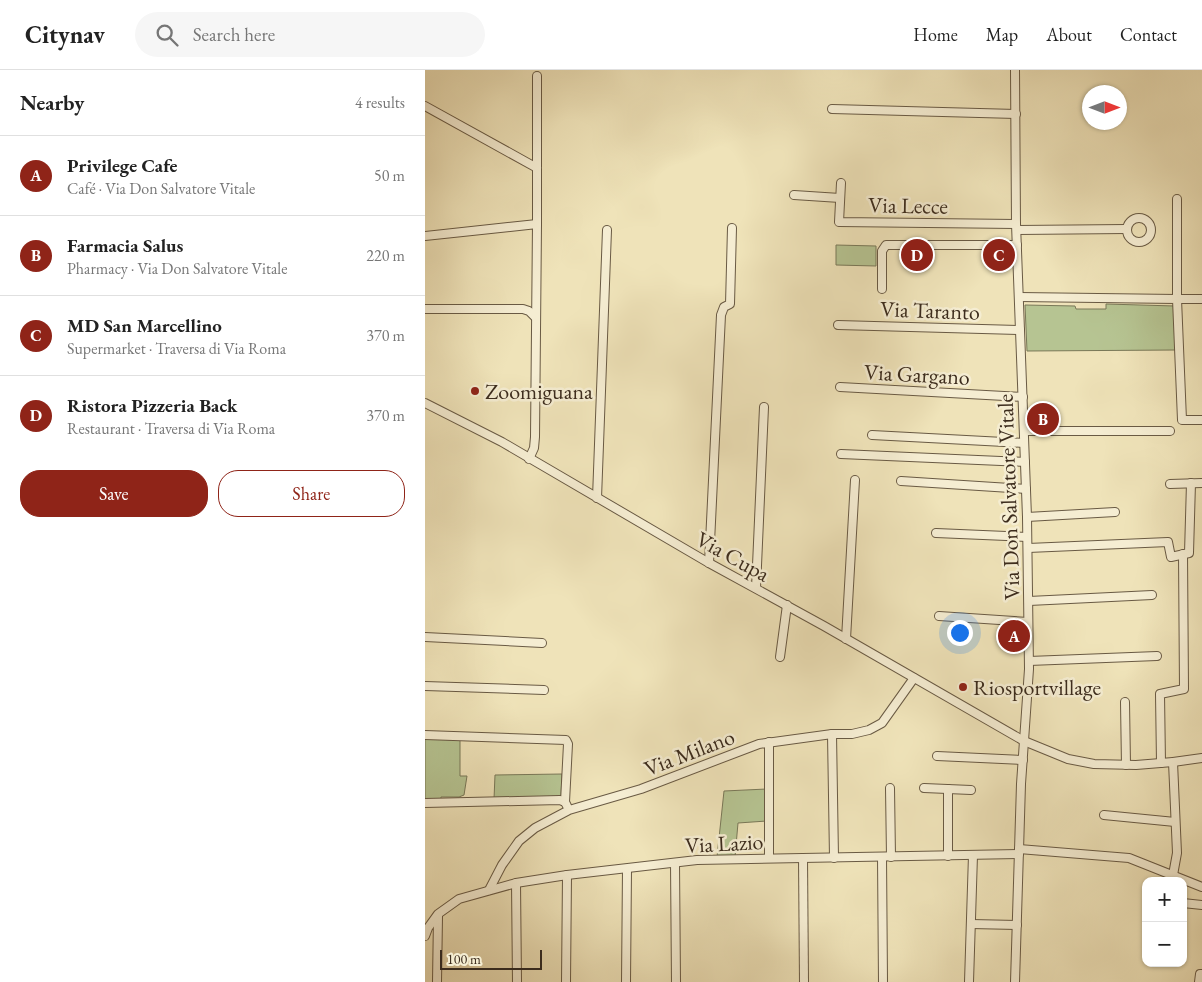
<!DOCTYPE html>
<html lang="en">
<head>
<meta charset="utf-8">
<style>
	:root { --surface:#fff; --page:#f6f6f6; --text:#222; --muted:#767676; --line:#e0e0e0; --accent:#8f2418 }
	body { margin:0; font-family:"EB Garamond",serif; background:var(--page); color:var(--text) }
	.controls { position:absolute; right:15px; bottom:15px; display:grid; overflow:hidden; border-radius:10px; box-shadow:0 1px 4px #0004 }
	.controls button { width:45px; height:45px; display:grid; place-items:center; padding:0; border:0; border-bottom:1px solid var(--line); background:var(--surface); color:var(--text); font:25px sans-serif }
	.compass { position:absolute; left:657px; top:15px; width:45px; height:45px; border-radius:50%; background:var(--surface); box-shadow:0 1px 4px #0004; rotate:90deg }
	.scale { position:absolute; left:15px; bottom:12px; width:102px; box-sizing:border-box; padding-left:5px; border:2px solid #3c2c1d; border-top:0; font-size:14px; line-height:18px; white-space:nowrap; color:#3c2c1d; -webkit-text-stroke:4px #f5edd2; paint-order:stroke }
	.you { position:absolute; left:534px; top:562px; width:18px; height:18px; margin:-12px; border:4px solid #fff; border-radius:50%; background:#1a73e8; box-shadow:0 0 0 8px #1a73e833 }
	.badge { display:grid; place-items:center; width:32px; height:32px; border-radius:50%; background:var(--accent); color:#fff; font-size:16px; font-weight:700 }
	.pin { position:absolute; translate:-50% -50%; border:2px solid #fff; box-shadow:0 1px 5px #0006 }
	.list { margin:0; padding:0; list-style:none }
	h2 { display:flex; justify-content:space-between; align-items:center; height:65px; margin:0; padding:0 20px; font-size:21px }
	h2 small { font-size:16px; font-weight:400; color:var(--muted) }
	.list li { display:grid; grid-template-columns:32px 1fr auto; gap:15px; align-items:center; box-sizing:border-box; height:80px; padding:0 20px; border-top:1px solid var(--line) }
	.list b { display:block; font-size:19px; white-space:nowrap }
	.list p { margin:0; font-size:16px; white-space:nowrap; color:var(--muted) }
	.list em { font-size:16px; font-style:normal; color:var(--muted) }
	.actions { display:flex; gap:10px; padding:15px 20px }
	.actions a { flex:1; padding:11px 0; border:1px solid var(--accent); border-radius:20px; text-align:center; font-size:18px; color:var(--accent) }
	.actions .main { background:var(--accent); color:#fff }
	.icon { flex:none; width:28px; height:28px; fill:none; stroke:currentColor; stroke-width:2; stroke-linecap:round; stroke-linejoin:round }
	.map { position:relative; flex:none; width:777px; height:912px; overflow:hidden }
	header { display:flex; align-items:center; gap:30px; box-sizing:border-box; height:70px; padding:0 25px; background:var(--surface); border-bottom:1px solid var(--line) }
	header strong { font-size:24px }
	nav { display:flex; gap:28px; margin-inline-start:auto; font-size:18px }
	.search { width:350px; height:45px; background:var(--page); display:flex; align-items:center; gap:12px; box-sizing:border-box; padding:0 18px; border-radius:28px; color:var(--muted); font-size:19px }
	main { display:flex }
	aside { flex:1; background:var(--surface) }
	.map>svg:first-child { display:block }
	.green { fill:#b6c492; stroke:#797858 }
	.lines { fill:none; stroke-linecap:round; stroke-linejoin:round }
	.minor-casing { stroke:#695a44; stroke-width:10 }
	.minor { stroke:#f5edd2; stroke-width:8 }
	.poi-dot { fill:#8f2418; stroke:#f5edd2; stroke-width:2 }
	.labels { text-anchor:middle; stroke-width:5; stroke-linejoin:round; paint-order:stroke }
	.street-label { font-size:22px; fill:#3c2c1d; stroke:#f5edd2 }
	.poi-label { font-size:22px; fill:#3c2c1d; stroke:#f5edd2; text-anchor:start }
</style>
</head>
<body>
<header>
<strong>Citynav</strong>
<div class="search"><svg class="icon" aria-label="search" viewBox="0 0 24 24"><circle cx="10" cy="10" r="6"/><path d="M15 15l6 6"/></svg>Search here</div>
<nav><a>Home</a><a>Map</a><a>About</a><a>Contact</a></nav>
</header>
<main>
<aside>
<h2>Nearby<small>4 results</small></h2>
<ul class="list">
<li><span class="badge">A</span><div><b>Privilege Cafe</b><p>Café · Via Don Salvatore Vitale</p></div><em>50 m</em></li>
<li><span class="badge">B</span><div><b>Farmacia Salus</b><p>Pharmacy · Via Don Salvatore Vitale</p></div><em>220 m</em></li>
<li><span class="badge">C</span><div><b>MD San Marcellino</b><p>Supermarket · Traversa di Via Roma</p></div><em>370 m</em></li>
<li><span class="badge">D</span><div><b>Ristora Pizzeria Back</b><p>Restaurant · Traversa di Via Roma</p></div><em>370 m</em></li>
</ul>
<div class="actions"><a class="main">Save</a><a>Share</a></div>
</aside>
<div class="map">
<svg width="777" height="912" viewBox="0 0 777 912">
	<rect width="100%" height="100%" fill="#efe3b9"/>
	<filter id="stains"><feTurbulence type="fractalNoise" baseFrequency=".004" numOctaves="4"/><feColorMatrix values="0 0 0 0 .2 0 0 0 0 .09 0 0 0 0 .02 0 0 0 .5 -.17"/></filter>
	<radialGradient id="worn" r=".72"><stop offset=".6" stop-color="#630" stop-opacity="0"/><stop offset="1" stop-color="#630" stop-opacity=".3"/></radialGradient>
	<g class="green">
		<path d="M411,175L451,176V196L411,195Z"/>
		<path d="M681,234L750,236L751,280L602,281L600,235L650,236L651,239H681Z"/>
		<path d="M0,669H35V706H42L39,725L34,727H16V730L0,731Z"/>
		<path d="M137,704L136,727L69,729L70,705Z"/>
		<path d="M342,719V751L313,753L310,787H292L299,721Z"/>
	</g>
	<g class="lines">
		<g class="minor-casing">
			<g id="minor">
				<path d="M112,6V154"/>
				<path d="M0,36L112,98"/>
				<path d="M407,39L591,44"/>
				<path d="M416,113L414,152L591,154"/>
				<path d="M369,125L415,128"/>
				<path d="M752,129V229H777"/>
				<circle cx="714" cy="160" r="12"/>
				<path d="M592,160L702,159"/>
				<path d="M0,166L112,154L110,367L109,378L104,389"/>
				<path d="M457,219V181L461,175H592"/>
				<path d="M594,227L752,229L757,350H777"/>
				<path d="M0,239H98L104,241L110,247"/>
				<path d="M413,255L595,260"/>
				<path d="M415,317L598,327"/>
				<path d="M0,333L77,372L284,493L399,556L599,671L643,689L669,694L711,695L748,692L777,688"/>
				<path d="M599,361H745"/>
				<path d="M447,365L599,373"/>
				<path d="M416,384L600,392"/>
				<path d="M476,411L601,419"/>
				<path d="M745,414L777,413"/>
				<path d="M172,428L182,160"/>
				<path d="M602,447L690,442"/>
				<path d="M511,463L602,467"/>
				<path d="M603,478L743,472L746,487L764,483L766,413"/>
				<path d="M284,493L296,245L299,237L305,234L307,158"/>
				<path d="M331,518L339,337"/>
				<path d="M604,531L727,525"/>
				<path d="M514,546L603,552"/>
				<path d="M0,567L117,573"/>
				<path d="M421,569L430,410"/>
				<path d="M355,587L362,535"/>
				<path d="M604,591L732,586"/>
				<path d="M0,616L119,620"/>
				<path d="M700,632L701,695"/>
				<path d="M407,664L409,788"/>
				<path d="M0,665L141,670L143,674L140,732"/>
				<path d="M344,672V788"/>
				<path d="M512,686L598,690"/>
				<path d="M736,693L735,624L759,619L758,484"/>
				<path d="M465,718L466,787"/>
				<path d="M499,718L546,720"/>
				<path d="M0,733L135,730L140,732L142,736"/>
				<path d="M679,745L750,752"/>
				<path d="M594,779L704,788L777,817"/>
				<path d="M523,786V719"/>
				<path d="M457,787L458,912"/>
				<path d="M378,788L379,912"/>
				<path d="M250,793L251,912"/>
				<path d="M748,805L752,783L748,692"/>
				<path d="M91,813L92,912"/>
				<path d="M64,820L77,795L94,771L110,758L144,740L216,719L334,674L407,664H427L444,660L457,653L489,608"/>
				<path d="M758,833L777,835"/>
				<path d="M546,854L592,855"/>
				<path d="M0,866L3,858L13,844L34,829L91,813L142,805L272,790L594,784"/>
				<path d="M12,912L13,846"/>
				<path d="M141,912L142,805"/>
				<path d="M201,912L202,799"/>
				<path d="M544,912L548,785"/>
				<path d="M590,912L596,714L604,599L602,447L591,154L590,0"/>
				<path d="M774,912L775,904H777"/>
			</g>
		</g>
		<use href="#minor" class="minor"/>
	</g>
	<g class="poi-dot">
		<circle cx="50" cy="321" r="5"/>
		<circle cx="538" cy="617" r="5"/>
	</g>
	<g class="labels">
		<g class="street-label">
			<text transform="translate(483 135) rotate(1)" y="8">Via Lecce</text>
			<text transform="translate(505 240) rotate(2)" y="8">Via Taranto</text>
			<text transform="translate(492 304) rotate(3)" y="8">Via Gargano</text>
			<text transform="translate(583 427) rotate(-92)" y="8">Via Don Salvatore Vitale</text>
			<text transform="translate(308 486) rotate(29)" y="8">Via Cupa</text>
			<text transform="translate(264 682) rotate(-21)" y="8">Via Milano</text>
			<text transform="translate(299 773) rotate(-3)" y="8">Via Lazio</text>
		</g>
		<g class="poi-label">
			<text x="60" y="329">Zoomiguana</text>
			<text x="548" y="625">Riosportvillage</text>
		</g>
	</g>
	<rect width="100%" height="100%" filter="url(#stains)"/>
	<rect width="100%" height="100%" fill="url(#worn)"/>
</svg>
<div class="controls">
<button>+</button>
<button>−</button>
</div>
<svg class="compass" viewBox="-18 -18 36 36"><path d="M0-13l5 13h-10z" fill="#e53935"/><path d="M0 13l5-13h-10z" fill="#767676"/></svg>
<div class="scale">100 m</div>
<div class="you"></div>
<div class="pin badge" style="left:589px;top:566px">A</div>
<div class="pin badge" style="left:618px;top:349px">B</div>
<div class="pin badge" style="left:574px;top:185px">C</div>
<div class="pin badge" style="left:492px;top:185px">D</div>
</div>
</main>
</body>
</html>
